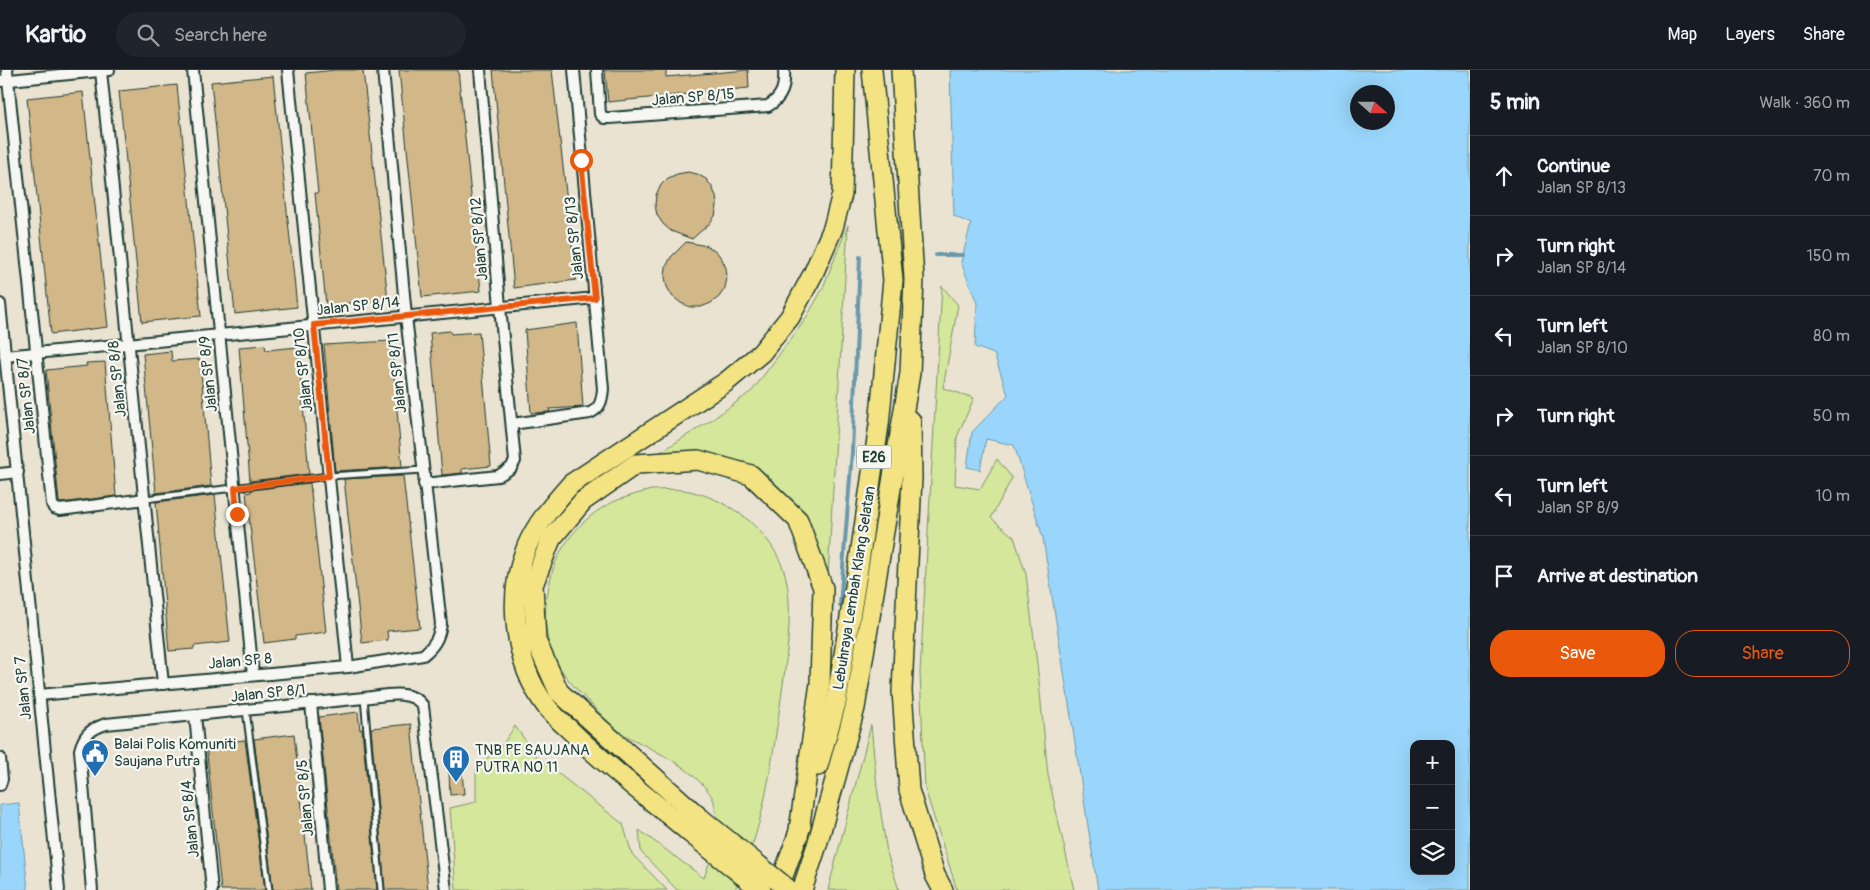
<!DOCTYPE html>
<html lang="en">
<head>
<meta charset="utf-8">
<style>
	:root { --surface:#171b24; --page:#20242c; --text:#f1f3f6; --muted:#9ea1a6; --line:#363941; --accent:#ea580c }
	body { margin:0; font-family:Pangolin,sans-serif; background:var(--page); color:var(--text) }
	.controls { position:absolute; right:15px; bottom:15px; display:grid; overflow:hidden; border-radius:10px; box-shadow:0 5px 20px #0002 }
	.controls button { width:45px; height:45px; display:grid; place-items:center; padding:0; border:0; border-bottom:1px solid var(--line); background:var(--surface); color:var(--text); font:25px sans-serif }
	.compass { position:absolute; left:1350px; top:15px; width:45px; height:45px; border-radius:50%; background:var(--surface); box-shadow:0 5px 20px #0002; rotate:111deg }
	.stop { position:absolute; width:15px; height:15px; margin:-11px; border:4px solid #ea580c; border-radius:50%; background:#fff }
	.stop.end { background:#ea580c; border-color:#fff; box-shadow:0 1px 5px #0008 }
	.list { margin:0; padding:0; list-style:none }
	h2 { display:flex; justify-content:space-between; align-items:center; height:65px; margin:0; padding:0 20px; font-size:21px }
	h2 small { font-size:16px; font-weight:400; color:var(--muted) }
	.list li { display:grid; grid-template-columns:32px 1fr auto; gap:15px; align-items:center; box-sizing:border-box; height:80px; padding:0 20px; border-top:1px solid var(--line) }
	.list b { display:block; font-size:19px; white-space:nowrap }
	.list p { margin:0; font-size:16px; white-space:nowrap; color:var(--muted) }
	.list em { font-size:16px; font-style:normal; color:var(--muted) }
	.actions { display:flex; gap:10px; padding:15px 20px }
	.actions a { flex:1; padding:11px 0; border:1px solid var(--accent); border-radius:20px; text-align:center; font-size:18px; color:var(--accent) }
	.actions .main { background:var(--accent); color:#fff }
	.icon { flex:none; width:28px; height:28px; fill:none; stroke:currentColor; stroke-width:2; stroke-linecap:round; stroke-linejoin:round }
	.map { position:relative; flex:none; width:1470px; height:820px; overflow:hidden }
	header { display:flex; align-items:center; gap:30px; box-sizing:border-box; height:70px; padding:0 25px; background:var(--surface); border-bottom:1px solid var(--line) }
	header strong { font-size:24px }
	nav { display:flex; gap:28px; margin-inline-start:auto; font-size:18px }
	.search { width:350px; height:45px; background:var(--page); display:flex; align-items:center; gap:12px; box-sizing:border-box; padding:0 18px; border-radius:28px; color:var(--muted); font-size:19px }
	main { display:flex }
	aside { flex:1; background:var(--surface) }
	.map>svg:first-child { display:block }
	.green { fill:#d4e79b; stroke:#7a9268 }
	.water { fill:#9ad6fb; stroke:#6999ab; fill-rule:evenodd }
	.lines { fill:none; stroke-linecap:round; stroke-linejoin:round }
	.stream { stroke:#6999ab; stroke-width:4 }
	.building { fill:#d2b788; stroke:#1f3d34 }
	.service-casing { stroke:#1f3d34; stroke-width:9 }
	.minor-casing { stroke:#1f3d34; stroke-width:14 }
	.motorway-casing { stroke:#1f3d34; stroke-width:22 }
	.service { stroke:#f6f6f2; stroke-width:5 }
	.minor { stroke:#f6f6f2; stroke-width:10 }
	.motorway { stroke:#f4e382; stroke-width:19 }
	.motorway-bridge-casing { stroke:#1f3d34; stroke-width:22; stroke-linecap:butt }
	.motorway-bridge { stroke:#f4e382; stroke-width:19 }
	.route { stroke:#ea580c; stroke-width:6 }
	.labels { text-anchor:middle; stroke-width:4.5; stroke-linejoin:round; paint-order:stroke }
	.shield { fill:#f6f6f2; stroke:#60746d; stroke-width:1 }
	.shield-label { font-size:14px; font-weight:bold; fill:#1f3d34 }
	.street-label { font-size:15px; fill:#1f3d34; stroke:#f6f6f2 }
	.poi-label { font-size:15px; fill:#1f3d34; stroke:#f6f6f2; text-anchor:start }
</style>
</head>
<body>
<header>
<strong>Kartio</strong>
<div class="search"><svg class="icon" aria-label="search" viewBox="0 0 24 24"><circle cx="10" cy="10" r="6"/><path d="M15 15l6 6"/></svg>Search here</div>
<nav><a>Map</a><a>Layers</a><a>Share</a></nav>
</header>
<main>
<div class="map">
<svg width="1470" height="820" viewBox="0 0 1470 820">
	<rect width="100%" height="100%" fill="#ebe3d2"/>
	<filter id="ink" filterUnits="userSpaceOnUse"><feTurbulence type="fractalNoise" baseFrequency=".02" numOctaves="2"/><feDisplacementMap in="SourceGraphic" scale="10" xChannelSelector="R" yChannelSelector="G"/><feConvolveMatrix kernelMatrix="1 2 1 2 8 2 1 2 1" color-interpolation-filters="sRGB"/></filter>
	<g filter="url(#ink)">
		<g class="green">
			<path d="M848,155L828,506L805,449L699,385L659,383L713,349L752,321L805,250L822,220Z"/>
			<path d="M942,216L958,235L943,318L974,328L957,367L955,415L980,419L997,389L1012,408L991,448L1014,467L1026,504L1038,602L1048,705L1074,820H957L925,719L920,603Z"/>
			<path d="M651,420C663,420 677,418 689,421C731,430 772,461 785,504C795,541 785,598 780,636C774,678 767,730 754,770C748,787 742,803 735,820H677L641,782L639,760L704,808L722,757C716,749 717,745 715,736C714,728 708,720 702,714C680,690 649,679 622,663C612,657 603,646 594,637C551,596 536,567 551,507C558,474 587,442 618,430C629,426 640,423 651,420Z"/>
			<path d="M871,655L877,717L887,783L899,820H828Z"/>
			<path d="M515,656L537,687L623,754L632,784L667,820H456L450,738L476,732V697L501,677Z"/>
		</g>
		<g class="water">
			<path d="M950,0H1470V820H1098L1043,468L1014,375L986,369L980,400L967,397L972,362L1008,325L994,284L975,277L977,233L961,192L971,154L954,146ZM1358,22H1388V52H1358ZM1414,674H1451V801H1414Z"/>
			<path d="M19,733L28,820H0V735Z"/>
		</g>
		<g class="lines">
			<g class="stream">
				<path d="M936,185H963"/>
				<path d="M840,536L852,382L860,187"/>
			</g>
		</g>
		<g class="building">
			<path d="M336,0H363L388,230L326,235L315,123H318L306,3Z"/>
			<path d="M399,0H458L481,221L422,227Z"/>
			<path d="M493,0H552L576,210L514,218Z"/>
			<path d="M605,0H666V7L748,0L749,18L608,32Z"/>
			<path d="M273,6L297,237L235,244L211,12Z"/>
			<path d="M177,15L201,246L142,252L119,21Z"/>
			<path d="M83,22L108,257L51,264L27,28Z"/>
			<path d="M688,102L697,104L706,109L712,117L716,126L717,136L715,146L709,154L692,169L671,161L663,154L657,145L655,135L656,125L661,115L668,108L677,104Z"/>
			<path d="M686,172L707,176L716,181L722,189L726,198L727,208L725,218L719,227L711,233L701,237H690L681,233L672,226L667,217L665,207L666,197L671,187Z"/>
			<path d="M577,253L583,337L549,339L550,342L531,343L525,260Z"/>
			<path d="M450,261L451,264L479,262L491,396L462,399V403L442,405L430,263Z"/>
			<path d="M391,271L402,397L335,401L324,275Z"/>
			<path d="M265,275L266,280L298,277L309,404L250,411L239,277Z"/>
			<path d="M171,281L172,291L200,289L211,416L156,423L143,284Z"/>
			<path d="M105,292L116,426L61,433L59,432L46,300L87,296L86,293Z"/>
			<path d="M403,406L420,558L387,561L388,570L362,573L344,409Z"/>
			<path d="M310,413L326,562L295,566V569L264,573L246,423L251,422V420Z"/>
			<path d="M215,425L230,572L194,576V579L169,581L156,432Z"/>
			<path d="M358,642L360,660L362,659L377,820H336L319,647Z"/>
			<path d="M411,654L428,820H385L371,658Z"/>
			<path d="M294,664L311,820H273L254,669Z"/>
			<path d="M245,670L265,820H221L206,674Z"/>
			<path d="M449,702H462L464,724L450,725Z"/>
		</g>
		<g class="lines">
			<g class="service-casing">
				<g id="service">
					<path d="M145,429L329,406L423,400"/>
					<path d="M364,628L381,820"/>
					<path d="M246,640L269,820"/>
				</g>
			</g>
			<g class="minor-casing">
				<g id="minor">
					<path d="M7,0L52,434L54,438L60,440L145,429"/>
					<path d="M193,0L253,605"/>
					<path d="M288,0L348,597"/>
					<path d="M597,0L600,44L604,48H610L768,36C783,27 785,16 784,0"/>
					<path d="M101,1L163,614"/>
					<path d="M0,11L109,0"/>
					<path d="M0,234L59,820"/>
					<path d="M5,286L595,228"/>
					<path d="M512,354L590,343C601,338 602,329 603,319L574,0"/>
					<path d="M0,404L18,402"/>
					<path d="M424,414L498,406L511,398L515,391L500,237L480,0"/>
					<path d="M39,625L348,597L423,585C434,576 439,568 441,554L406,246L383,0"/>
					<path d="M311,633L328,820"/>
					<path d="M195,645L212,820"/>
					<path d="M0,688L2,709L0,715"/>
					<path d="M92,820L80,680C84,664 91,659 106,654L364,628C383,626 411,618 423,636L446,820"/>
				</g>
			</g>
			<g class="motorway-casing">
				<g id="motorway">
					<path d="M911,351L912,407L902,621L909,720L935,805L943,820"/>
					<path d="M818,696L836,633L859,492L879,355L893,210L872,0"/>
					<path d="M699,747L559,622L536,571L533,515L551,469L583,431L636,394L698,390L751,405L798,450L823,518L820,613L798,767"/>
					<path d="M689,762C649,728 607,697 570,660C562,653 553,645 546,636C514,593 506,525 527,476C537,453 554,433 571,414L726,312L761,283L790,247L813,204L833,158L842,124L845,0"/>
					<path d="M778,820L801,756"/>
					<path d="M802,820L817,775L855,638L910,303L914,209L901,0"/>
				</g>
			</g>
			<use href="#service" class="service"/>
			<use href="#minor" class="minor"/>
			<use href="#motorway" class="motorway"/>
			<g class="motorway-bridge-casing">
				<g id="motorway-bridge">
					<path d="M699,747L789,820"/>
					<path d="M689,762L761,820"/>
				</g>
			</g>
			<use href="#motorway-bridge" class="motorway-bridge"/>
		</g>
	</g>
	<g class="lines" filter="url(#ink)">
		<path class="route" d="M237,444L235,418L329,406L314,255L595,228L581,90"/>
	</g>
	<defs>
		<g id="civic-pin" transform="scale(1.4375)"><path d="M0 17L-7.5 6A9.5 9.5 0 1 1 7.5 6Z" fill="#1f6fb2" stroke="#f6f6f2"/><path d="M-.6-6.5H3V-4.5H.6V-3L4-1V1h2V6H-6V1h2V-1L-.6-3ZM-1.2 2.5V6h2.4V2.5Z" fill="#fff"/></g>
		<g id="building-pin" transform="scale(1.4375)"><path d="M0 17L-7.5 6A9.5 9.5 0 1 1 7.5 6Z" fill="#1f6fb2" stroke="#f6f6f2"/><path d="M-4-6H4V6H1V3H-1V6H-4ZM-2.5-4.3h1.7v1.8h-1.7ZM.8-4.3h1.7v1.8H.8ZM-2.5-1h1.7V.8h-1.7ZM.8-1h1.7V.8H.8Z" fill="#fff"/></g>
	</defs>
	<g fill-rule="evenodd">
		<use href="#civic-pin" x="95" y="683"/>
		<use href="#building-pin" x="456" y="689"/>
	</g>
	<g class="labels">
		<rect class="shield" x="856.5" y="375.5" width="35" height="23" rx="4"/>
		<g class="shield-label">
			<text x="874" y="392">E26</text>
		</g>
		<g class="street-label">
			<text transform="translate(693 27) rotate(-5)" y="5">Jalan SP 8/15</text>
			<text transform="translate(574 168) rotate(-96)" y="5">Jalan SP 8/13</text>
			<text transform="translate(479 169) rotate(-95)" y="5">Jalan SP 8/12</text>
			<text transform="translate(358 236) rotate(-6)" y="5">Jalan SP 8/14</text>
			<text transform="translate(303 300) rotate(-96)" y="5">Jalan SP 8/10</text>
			<text transform="translate(397 303) rotate(-96)" y="5">Jalan SP 8/11</text>
			<text transform="translate(208 304) rotate(-96)" y="5">Jalan SP 8/9</text>
			<text transform="translate(117 309) rotate(-96)" y="5">Jalan SP 8/8</text>
			<text transform="translate(26 326) rotate(-96)" y="5">Jalan SP 8/7</text>
			<text transform="translate(854 518) rotate(-81)" y="5">Lebuhraya Lembah Klang Selatan</text>
			<text transform="translate(240 591) rotate(-5)" y="5">Jalan SP 8</text>
			<text transform="translate(23 618) rotate(-96)" y="5">Jalan SP 7</text>
			<text transform="translate(268 623) rotate(-6)" y="5">Jalan SP 8/1</text>
			<text transform="translate(305 728) rotate(-95)" y="5">Jalan SP 8/5</text>
			<text transform="translate(190 749) rotate(-96)" y="5">Jalan SP 8/4</text>
		</g>
		<g class="poi-label">
			<text x="114" y="679">Balai Polis Komuniti<tspan x="114" dy="17">Saujana Putra</tspan></text>
			<text x="475" y="685">TNB PE SAUJANA<tspan x="475" dy="17">PUTRA NO 11</tspan></text>
		</g>
	</g>
</svg>
<div class="controls">
<button>+</button>
<button>−</button>
<button><svg class="icon" aria-label="layers" viewBox="0 0 24 24"><path d="M12 4l9 5-9 5-9-5zM3 14l9 5 9-5"/></svg></button>
</div>
<svg class="compass" viewBox="-18 -18 36 36"><path d="M0-13l5 13h-10z" fill="#e53935"/><path d="M0 13l5-13h-10z" fill="#9ea1a6"/></svg>
<div class="stop" style="left:581px;top:90px"></div>
<div class="stop end" style="left:237px;top:444px"></div>
</div>
<aside>
<h2>5 min<small>Walk · 360 m</small></h2>
<ul class="list">
<li><svg class="icon" aria-label="ahead" viewBox="0 0 24 24"><path d="M12 20V5M6 11l6-6 6 6"/></svg><div><b>Continue</b><p>Jalan SP 8/13</p></div><em>70 m</em></li>
<li><svg class="icon" aria-label="right" viewBox="0 0 24 24"><path d="M7 20v-9h11M14 6l5 5-5 5"/></svg><div><b>Turn right</b><p>Jalan SP 8/14</p></div><em>150 m</em></li>
<li><svg class="icon" aria-label="left" viewBox="0 0 24 24"><path d="M17 20v-9H6M10 6l-5 5 5 5"/></svg><div><b>Turn left</b><p>Jalan SP 8/10</p></div><em>80 m</em></li>
<li><svg class="icon" aria-label="right" viewBox="0 0 24 24"><path d="M7 20v-9h11M14 6l5 5-5 5"/></svg><div><b>Turn right</b></div><em>50 m</em></li>
<li><svg class="icon" aria-label="left" viewBox="0 0 24 24"><path d="M17 20v-9H6M10 6l-5 5 5 5"/></svg><div><b>Turn left</b><p>Jalan SP 8/9</p></div><em>10 m</em></li>
<li><svg class="icon" aria-label="arrive" viewBox="0 0 24 24"><path d="M6 21V4h12l-3 4 3 4H6"/></svg><div><b>Arrive at destination</b></div></li>
</ul>
<div class="actions"><a class="main">Save</a><a>Share</a></div>
</aside>
</main>
</body>
</html>
